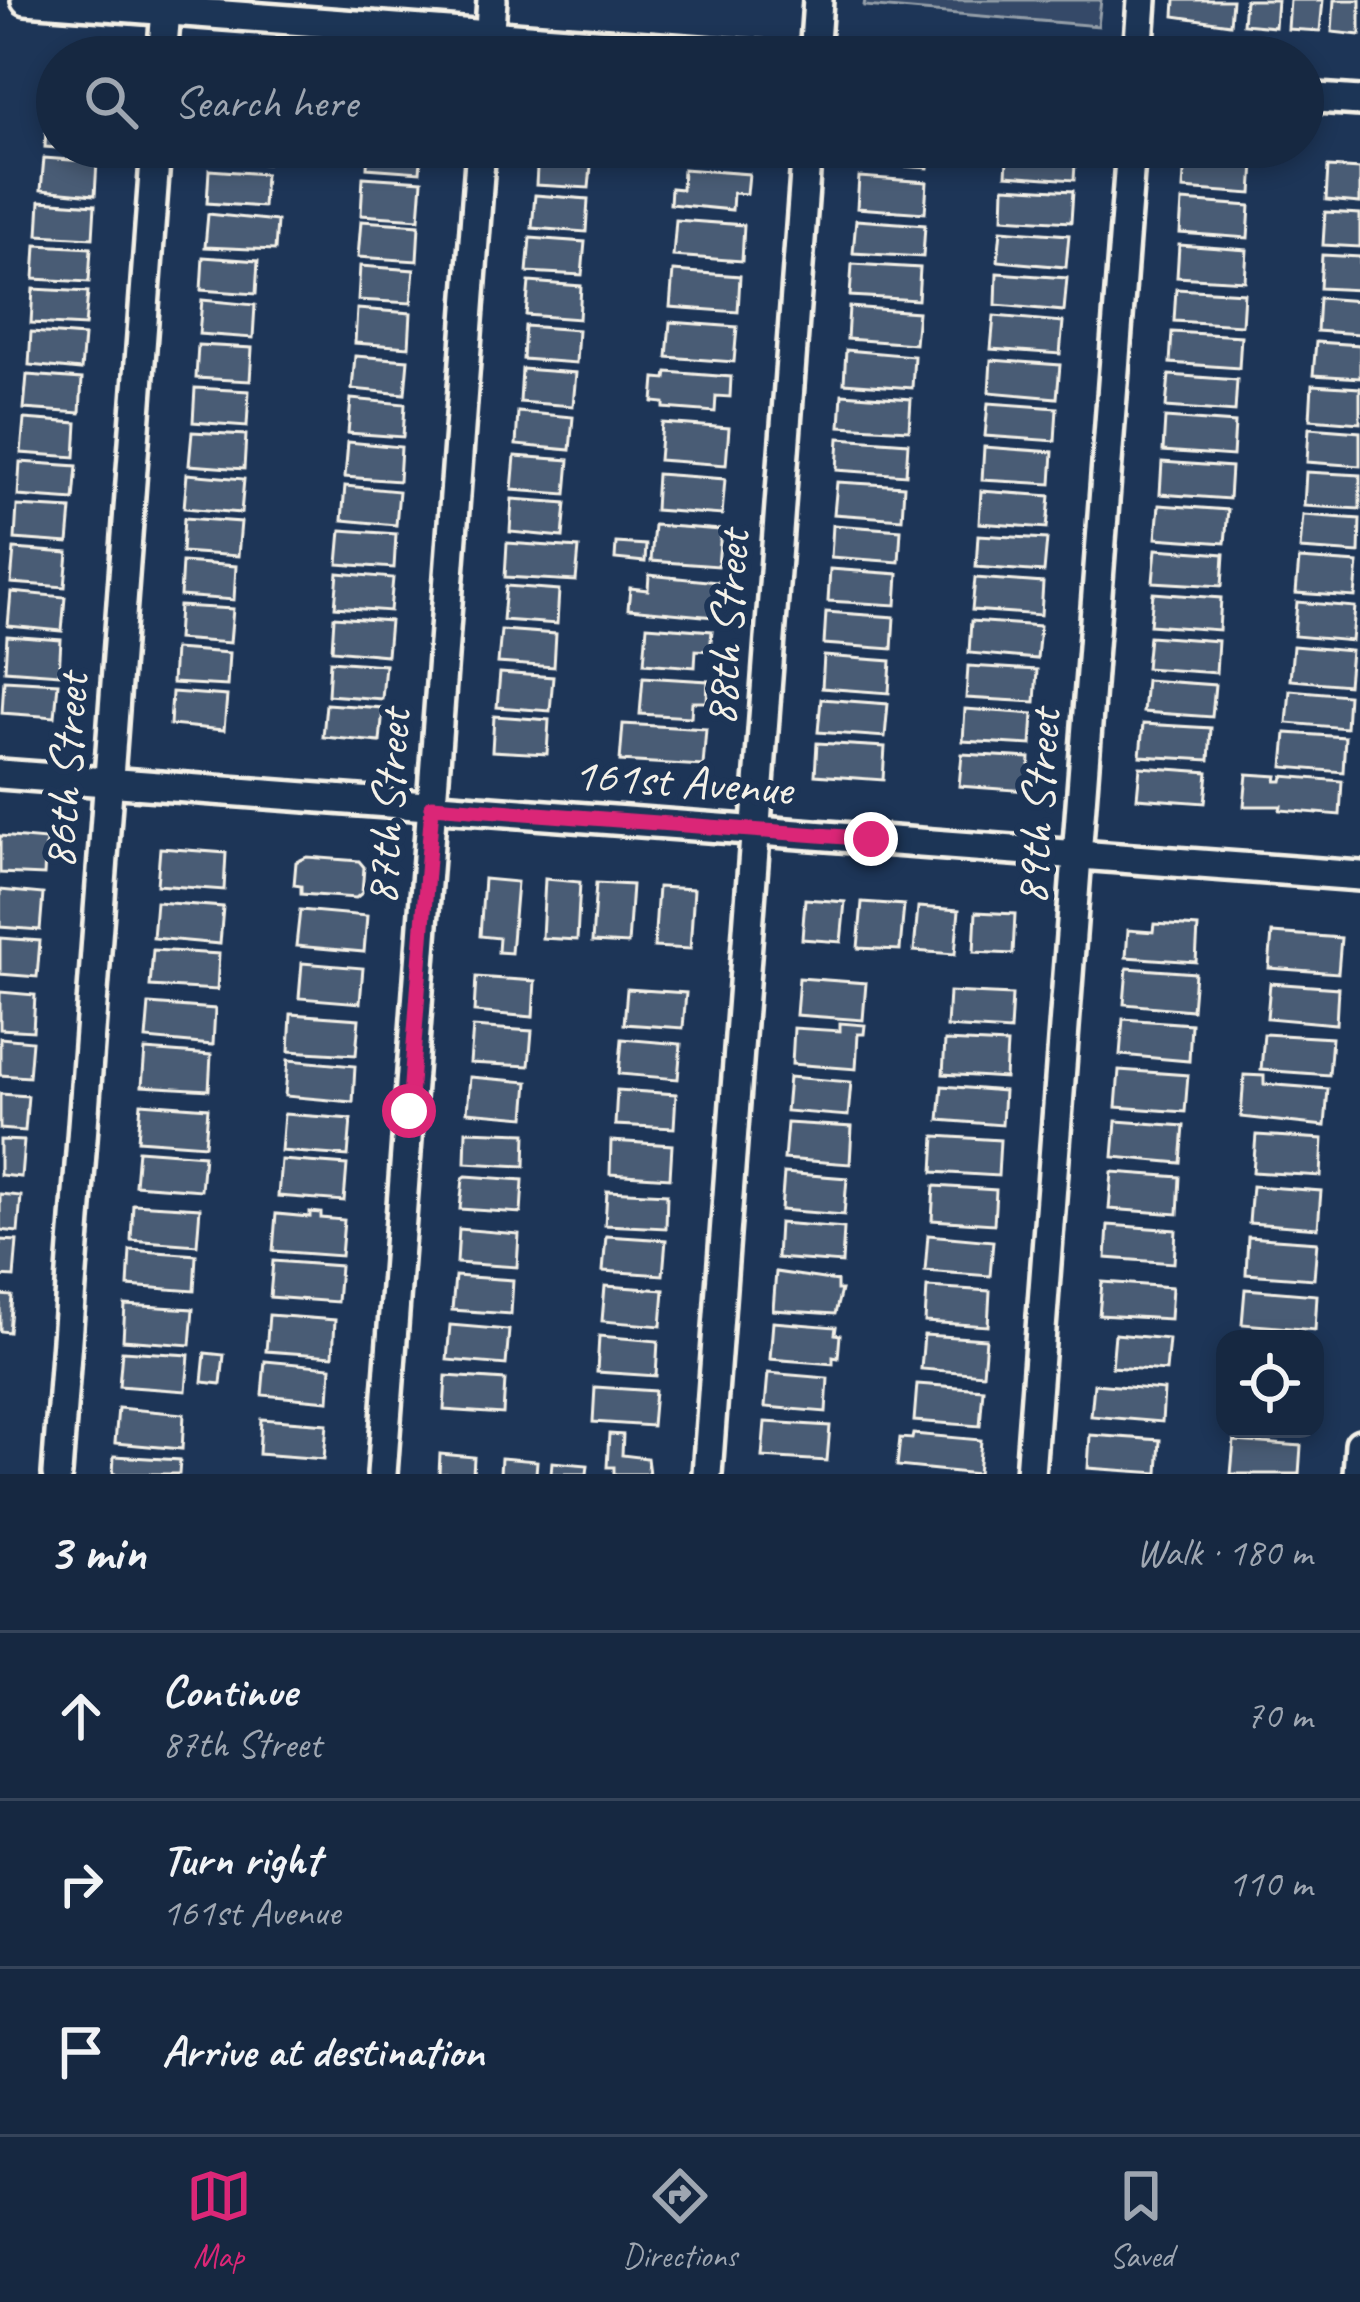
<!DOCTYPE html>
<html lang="en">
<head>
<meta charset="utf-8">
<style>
	:root { --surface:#162841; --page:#1f3048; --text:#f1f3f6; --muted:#9ea6b1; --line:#35445a; --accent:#db2777 }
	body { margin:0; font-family:Caveat,sans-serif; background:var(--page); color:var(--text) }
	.controls { position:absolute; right:36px; bottom:36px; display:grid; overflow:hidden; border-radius:24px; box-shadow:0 6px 18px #0003 }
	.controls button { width:108px; height:108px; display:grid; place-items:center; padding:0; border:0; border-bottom:3px solid var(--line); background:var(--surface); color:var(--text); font:60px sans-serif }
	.stop { position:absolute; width:36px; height:36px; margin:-27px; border:9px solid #db2777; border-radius:50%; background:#fff }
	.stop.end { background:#db2777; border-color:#fff; box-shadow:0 3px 12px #0008 }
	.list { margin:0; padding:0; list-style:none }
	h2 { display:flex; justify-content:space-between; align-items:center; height:156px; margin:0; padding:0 48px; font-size:51px }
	h2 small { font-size:39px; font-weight:400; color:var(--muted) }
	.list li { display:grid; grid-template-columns:78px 1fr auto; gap:36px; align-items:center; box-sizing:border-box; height:168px; padding:0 48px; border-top:3px solid var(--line) }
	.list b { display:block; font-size:45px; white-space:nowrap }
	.list p { margin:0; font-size:39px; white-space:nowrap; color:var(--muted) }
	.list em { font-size:39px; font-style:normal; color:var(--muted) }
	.icon { flex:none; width:66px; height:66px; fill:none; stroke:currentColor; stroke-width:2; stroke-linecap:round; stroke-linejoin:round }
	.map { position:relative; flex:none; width:1360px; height:1474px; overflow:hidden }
	.search { position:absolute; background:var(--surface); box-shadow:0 6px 18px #0003; left:36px; right:36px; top:36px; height:132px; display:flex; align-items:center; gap:30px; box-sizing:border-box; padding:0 42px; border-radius:66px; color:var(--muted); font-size:45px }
	.sheet { height:660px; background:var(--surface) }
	nav { display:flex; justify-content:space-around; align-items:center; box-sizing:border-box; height:168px; border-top:3px solid var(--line); background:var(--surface); font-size:33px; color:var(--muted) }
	nav a { display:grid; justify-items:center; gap:6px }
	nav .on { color:var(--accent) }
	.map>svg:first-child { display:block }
	.green { fill:#354a67; stroke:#949ea8; stroke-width:3 }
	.building { fill:#485b74; stroke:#f4f1e8; stroke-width:3 }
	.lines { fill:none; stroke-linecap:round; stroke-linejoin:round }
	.street-casing { stroke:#f4f1e8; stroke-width:36 }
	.street { stroke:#1d3557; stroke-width:27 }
	.route { stroke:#db2777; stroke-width:15 }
	.labels { text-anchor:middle; stroke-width:12; stroke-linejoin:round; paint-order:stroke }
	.street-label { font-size:48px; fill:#f4f1e8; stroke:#1d3557 }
</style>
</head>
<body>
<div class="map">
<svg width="1360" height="1474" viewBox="0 0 1360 1474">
	<rect width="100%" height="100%" fill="#1d3557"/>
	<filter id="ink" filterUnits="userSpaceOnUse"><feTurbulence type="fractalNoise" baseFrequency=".00833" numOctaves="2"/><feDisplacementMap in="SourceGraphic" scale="24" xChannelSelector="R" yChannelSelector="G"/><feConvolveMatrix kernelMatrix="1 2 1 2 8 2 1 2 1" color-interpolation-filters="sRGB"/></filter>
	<g filter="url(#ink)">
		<path class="green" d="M865,0H1101L1098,26L864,6Z"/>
		<g class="building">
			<path d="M1175,0H1232L1230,24L1174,16Z"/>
			<path d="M1245,0H1277L1275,27L1243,24Z"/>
			<path d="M1290,0H1323L1320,31L1288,29Z"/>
			<path d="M1334,0H1360V35L1332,32Z"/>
			<path d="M47,114L57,115V147H98V151L45,147Z"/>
			<path d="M213,147H267L266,164L212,160Z"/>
			<path d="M368,147H422L420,172L367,168Z"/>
			<path d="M682,147H750L749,160L682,155Z"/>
			<path d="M861,147H930L928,168L859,163Z"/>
			<path d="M1008,147L1076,148L1074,180L1006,175Z"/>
			<path d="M538,151L592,155L589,188L536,185Z"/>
			<path d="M1185,157L1254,162L1252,194L1183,189Z"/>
			<path d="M44,158L97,162L95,195L41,190Z"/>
			<path d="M1328,167L1360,169V203L1326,200Z"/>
			<path d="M683,169L749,174L747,194L733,193L732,210L670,204L671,188L682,189Z"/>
			<path d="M209,170L265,174L263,207L207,203Z"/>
			<path d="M363,177L422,181L419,219L361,215Z"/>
			<path d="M859,177L927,182L925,213L857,208Z"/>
			<path d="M1004,187L1073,191L1071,222L1003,218Z"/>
			<path d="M535,195L588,199L586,232L532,228Z"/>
			<path d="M40,201L95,205L93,238L38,235Z"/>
			<path d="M1182,201L1250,206L1248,238L1180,233Z"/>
			<path d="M1325,212L1360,214V247L1323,245Z"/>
			<path d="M208,214L277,221L275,250L205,247Z"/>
			<path d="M676,220L744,225L742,261L673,256Z"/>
			<path d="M856,220L925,225L923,257L853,253Z"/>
			<path d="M361,221L419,225L417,261L358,257Z"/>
			<path d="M1001,230L1069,235L1066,267L998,261Z"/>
			<path d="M530,238L585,242L582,275L527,272Z"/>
			<path d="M36,245L91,248L89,282L34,279Z"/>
			<path d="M1179,245L1247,250L1245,281L1177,277Z"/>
			<path d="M1322,255L1360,257V290L1320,288Z"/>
			<path d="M203,257L258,261L256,294L201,290Z"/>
			<path d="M852,264L920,268L918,300L850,296Z"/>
			<path d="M360,266L414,270L411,303L358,300Z"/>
			<path d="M673,271L740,276L738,312L670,307Z"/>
			<path d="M997,273L1067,278L1064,311L996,305Z"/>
			<path d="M529,282L581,286L579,319L526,315Z"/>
			<path d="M33,289L88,292L85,326L31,323Z"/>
			<path d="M1176,289L1244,293L1242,325L1174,321Z"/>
			<path d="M1319,298L1360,301V334L1317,331Z"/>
			<path d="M202,300L255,305L253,338L199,334Z"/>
			<path d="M849,307L918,312L915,344L847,339Z"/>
			<path d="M357,309L411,313L409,347L355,343Z"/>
			<path d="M994,316L1063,322L1060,354L991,349Z"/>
			<path d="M670,322L737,327L734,362L667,357Z"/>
			<path d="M525,326L578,330L576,363L523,359Z"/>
			<path d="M31,332L84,336L81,370L29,365Z"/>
			<path d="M1172,332L1241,336L1239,368L1170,363Z"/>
			<path d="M1316,342L1360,345V378L1313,375Z"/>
			<path d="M198,345L252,348L250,381L196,378Z"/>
			<path d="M846,350L914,356L912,388L844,383Z"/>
			<path d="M355,356L408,360L405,394L352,389Z"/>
			<path d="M991,360L1060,365L1057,398L989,392Z"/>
			<path d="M522,369L576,373L573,406L520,402Z"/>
			<path d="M667,372L731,377L730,397L716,396L715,412L664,408V403L653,402L655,378L666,379Z"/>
			<path d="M27,375L82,379L80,413L24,409Z"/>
			<path d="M1169,375L1237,380L1235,412L1166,407Z"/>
			<path d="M1312,385L1360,388V423L1310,419Z"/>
			<path d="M195,388L249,391L247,426L193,422Z"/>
			<path d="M842,394L911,399L909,430L840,426Z"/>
			<path d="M351,399L405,404L403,437L348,433Z"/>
			<path d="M988,403L1057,408L1055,441L985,436Z"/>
			<path d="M518,412L573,417L570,450L516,445Z"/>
			<path d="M1165,418L1235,423L1233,456L1163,451Z"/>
			<path d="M24,419L77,423L75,457L21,453Z"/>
			<path d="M662,423L729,428L726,465L659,460Z"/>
			<path d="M1309,428L1360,432V466L1307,462Z"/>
			<path d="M192,432L246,435L244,469L189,465Z"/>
			<path d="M839,438L908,443L906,475L837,470Z"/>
			<path d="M348,442L401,447L399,481L345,477Z"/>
			<path d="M984,447L1053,452L1051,484L982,480Z"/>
			<path d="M515,456L569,460L566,494L512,490Z"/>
			<path d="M20,462L77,466L74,500L18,496Z"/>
			<path d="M1162,462L1231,467L1229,499L1160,494Z"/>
			<path d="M1306,472L1360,475V509L1304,506Z"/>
			<path d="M187,474L244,479L241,513L184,508Z"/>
			<path d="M657,474L725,479L722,515L655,510Z"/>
			<path d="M837,482L904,486L902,519L834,514Z"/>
			<path d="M345,486L399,491L396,525L342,520Z"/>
			<path d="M981,491L1050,496L1047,528L979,523Z"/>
			<path d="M512,499L566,503L563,537L510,532Z"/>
			<path d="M1159,505L1228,510L1225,543L1156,538Z"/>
			<path d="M17,506L71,509L68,543L15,539Z"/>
			<path d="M1303,515L1360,519L1359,553L1300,549Z"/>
			<path d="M184,518L241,522L238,556L182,552Z"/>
			<path d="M654,525L721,530L718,566L651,561Z"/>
			<path d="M833,525L901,530L899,562L831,557Z"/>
			<path d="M341,530L396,534L394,568L338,564Z"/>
			<path d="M978,535L1047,539L1044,572L976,567Z"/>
			<path d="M507,543L579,548L576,581L505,577Z"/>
			<path d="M616,543L646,545L645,562L615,559Z"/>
			<path d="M14,549L68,553L65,587L11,583Z"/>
			<path d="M1156,549L1224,554L1222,586L1153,582Z"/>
			<path d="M1299,559L1358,563L1355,597L1296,593Z"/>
			<path d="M182,562L236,566L234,600L180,596Z"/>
			<path d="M830,569L898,574L896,605L828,601Z"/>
			<path d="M338,573L393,578L390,611L335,607Z"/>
			<path d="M649,575L718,582L715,617L628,609L630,588L648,590Z"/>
			<path d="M975,578L1043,583L1041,615L972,610Z"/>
			<path d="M506,586L559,590L557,624L503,620Z"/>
			<path d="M11,592L65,597L62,631L8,626Z"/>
			<path d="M1153,593L1221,598L1219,630L1150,625Z"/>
			<path d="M1297,602L1355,607L1352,641L1294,636Z"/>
			<path d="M179,606L233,609L230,643L177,639Z"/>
			<path d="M826,612L894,617L892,649L824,644Z"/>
			<path d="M334,617L390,621L387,655L332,650Z"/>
			<path d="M971,621L1040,626L1037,659L969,653Z"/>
			<path d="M647,626L712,631L710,651L696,650L695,667L644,663Z"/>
			<path d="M501,630L556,634L554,667L498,663Z"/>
			<path d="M7,636L61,640L59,674L5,670Z"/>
			<path d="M1149,636L1218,641L1216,673L1146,668Z"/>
			<path d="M1293,646L1351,651L1348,685L1290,680Z"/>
			<path d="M174,649L229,653L227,686L172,683Z"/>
			<path d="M824,656L891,661L889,693L822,688Z"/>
			<path d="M330,661L385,665L382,699L328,695Z"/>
			<path d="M968,666L1037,670L1035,702L966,698Z"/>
			<path d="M500,673L553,677L550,711L497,707Z"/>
			<path d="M643,677L708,681L707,702H692L691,717L640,714Z"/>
			<path d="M4,680L58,683L55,717L2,713Z"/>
			<path d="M1146,680L1215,685L1212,717L1143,712Z"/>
			<path d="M1290,690L1348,695L1346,728L1287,723Z"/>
			<path d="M172,692L227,696L224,730L170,725Z"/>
			<path d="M821,699L888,704L885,737L818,732Z"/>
			<path d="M326,704L383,708L380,742L323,737Z"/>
			<path d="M965,709L1033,714L1031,745L963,741Z"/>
			<path d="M494,716L549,720L547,754L492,751Z"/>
			<path d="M623,724L706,729L703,766L620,761Z"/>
			<path d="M1143,724L1211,728L1209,760L1140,756Z"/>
			<path d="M1286,733L1345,737L1343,772L1283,767Z"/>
			<path d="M817,743L885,747L883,780L815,775Z"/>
			<path d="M962,754L1030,758L1028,791L959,786Z"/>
			<path d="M1140,767L1208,772L1205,803L1137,798Z"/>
			<path d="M1247,774L1277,776L1276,781H1282L1283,776L1342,781L1340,815L1280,810L1281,806H1244Z"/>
			<path d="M0,836L46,840L44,875L0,873Z"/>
			<path d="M160,848L226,853L224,890L157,885Z"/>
			<path d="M307,857L359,861L364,867L362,893L356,898L301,894V886L294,885L296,862Z"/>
			<path d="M484,879L517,882L511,953L498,952L499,938L480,936Z"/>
			<path d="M545,879L580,882L577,940L542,938Z"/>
			<path d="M596,883L632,885L628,944L592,942Z"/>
			<path d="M658,887L694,889L690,949L654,947Z"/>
			<path d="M0,890L43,894L40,930L0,927Z"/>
			<path d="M805,899L845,902L841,942L802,939Z"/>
			<path d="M156,902L223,907L220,944L153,938Z"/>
			<path d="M862,902L904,905L900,950L858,948Z"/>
			<path d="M918,907L959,910L955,954L914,951Z"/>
			<path d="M300,910L367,916L364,952L296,946Z"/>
			<path d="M976,912L1015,914L1013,954L974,952Z"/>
			<path d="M1154,924L1198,927L1196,962L1126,957L1128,930L1153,932Z"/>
			<path d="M1272,933L1341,938L1338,973L1269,968Z"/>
			<path d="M0,938L40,941L37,977L0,974Z"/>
			<path d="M153,950L219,954L217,990L150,986Z"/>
			<path d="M302,963L363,968L360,1003L299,998Z"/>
			<path d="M1127,968L1195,973L1192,1010L1124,1004Z"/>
			<path d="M476,977L535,981L533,1017L474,1012Z"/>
			<path d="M799,978L866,983L863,1020L796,1015Z"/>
			<path d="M1270,983L1338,988L1336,1024L1267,1018Z"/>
			<path d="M627,989L686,993L683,1028L624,1024Z"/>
			<path d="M0,992L35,995L33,1031L0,1029Z"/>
			<path d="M949,992L1012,995L1010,1031L947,1027Z"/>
			<path d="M149,1004L215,1009L213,1045L146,1039Z"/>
			<path d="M291,1014L359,1019L356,1055L289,1051Z"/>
			<path d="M1123,1019L1191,1024L1189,1061L1120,1055Z"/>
			<path d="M840,1023L865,1025L864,1034H858L856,1069L792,1064L794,1028L840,1031Z"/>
			<path d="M473,1027L532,1031L529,1066L470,1063Z"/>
			<path d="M1264,1034L1332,1038L1329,1075L1261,1070Z"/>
			<path d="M0,1038L32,1041L29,1077L0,1075Z"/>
			<path d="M622,1039L681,1044L678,1079L619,1074Z"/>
			<path d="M945,1041L1007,1044L1005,1078L943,1074Z"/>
			<path d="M145,1050L211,1055L209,1090L142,1086Z"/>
			<path d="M288,1060L355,1066L353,1102L285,1096Z"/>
			<path d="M1119,1070L1188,1075L1185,1112L1116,1107Z"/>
			<path d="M1244,1075L1264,1076V1084L1328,1089L1325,1126L1241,1117Z"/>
			<path d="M470,1077L528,1082L525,1117L467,1112Z"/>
			<path d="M789,1077L851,1082L848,1116L786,1111Z"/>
			<path d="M942,1086L1004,1091L1002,1125L939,1120Z"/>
			<path d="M617,1090L676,1094L674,1128L615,1125Z"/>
			<path d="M0,1094L28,1096L25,1131L0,1129Z"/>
			<path d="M141,1103L208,1108L205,1145L138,1140Z"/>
			<path d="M284,1114L351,1119L348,1156L281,1151Z"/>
			<path d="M1116,1121L1184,1126L1181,1163L1113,1157Z"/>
			<path d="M787,1123L852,1127L850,1164L784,1159Z"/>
			<path d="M466,1131L526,1133L525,1166L465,1163Z"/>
			<path d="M1256,1135L1323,1139L1321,1176L1253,1172Z"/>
			<path d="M935,1136L1000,1140L998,1176L933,1172Z"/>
			<path d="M0,1140L24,1141L21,1177L0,1175Z"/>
			<path d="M611,1141L672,1145L670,1178L610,1174Z"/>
			<path d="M138,1150L204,1155L201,1190L135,1185Z"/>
			<path d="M281,1160L347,1165L344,1201L278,1196Z"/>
			<path d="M1112,1172L1180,1177L1178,1214L1109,1209Z"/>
			<path d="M784,1173L847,1178L844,1215L781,1210Z"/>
			<path d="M466,1176L523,1180L521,1213L460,1209L463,1178Z"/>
			<path d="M934,1186L996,1190L994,1224L932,1220Z"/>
			<path d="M1252,1186L1321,1191L1318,1228L1249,1223Z"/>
			<path d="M607,1191L667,1194L666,1228L605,1225Z"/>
			<path d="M0,1194L21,1196L18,1232L0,1230Z"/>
			<path d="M133,1204L200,1208L197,1245L131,1240Z"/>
			<path d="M310,1212L321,1213V1218L344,1220L341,1256L273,1251L276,1214L310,1217Z"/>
			<path d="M779,1223L844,1228L842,1263L777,1258Z"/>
			<path d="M1108,1225L1176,1230L1174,1263L1106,1258Z"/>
			<path d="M459,1229L519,1234L517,1267L457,1263Z"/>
			<path d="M928,1235L993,1241L990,1276L925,1271Z"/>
			<path d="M606,1236L666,1240L663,1275L603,1271Z"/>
			<path d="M1248,1237L1317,1242L1314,1279L1246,1274Z"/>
			<path d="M0,1240L17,1241L14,1277L0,1276Z"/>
			<path d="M130,1250L196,1255L194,1291L128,1286Z"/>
			<path d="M273,1261L340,1266L337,1302L270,1297Z"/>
			<path d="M776,1272L837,1281V1290H841L835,1314L773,1310Z"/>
			<path d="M455,1276L513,1280L511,1314L452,1310Z"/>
			<path d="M1102,1282L1172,1287L1170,1319L1099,1315Z"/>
			<path d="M605,1286L664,1290L661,1326L602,1321Z"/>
			<path d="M927,1287L990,1291L988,1326L925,1322Z"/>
			<path d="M1245,1289L1317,1295L1315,1330L1242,1324Z"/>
			<path d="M0,1295L12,1296L9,1332L0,1331Z"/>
			<path d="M125,1305L193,1309L190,1345L123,1340Z"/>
			<path d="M269,1315L335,1320L333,1356L266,1351Z"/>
			<path d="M773,1322L836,1327L835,1334L840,1335L838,1358L833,1357V1364L770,1359Z"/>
			<path d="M450,1325L509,1330L506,1365L447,1360Z"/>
			<path d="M1115,1334L1169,1339L1166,1371L1112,1367Z"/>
			<path d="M924,1335L986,1339L983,1374L921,1369Z"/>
			<path d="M599,1336L658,1341L656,1376L597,1372Z"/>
			<path d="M122,1351L189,1355L186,1391L119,1386Z"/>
			<path d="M205,1353L224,1355L221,1384L202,1382Z"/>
			<path d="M265,1361L331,1367L329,1401L262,1395Z"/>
			<path d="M768,1373L828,1378L826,1412L765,1407Z"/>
			<path d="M446,1376L505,1380L503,1414L444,1410Z"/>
			<path d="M917,1384L983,1389L980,1426L914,1421Z"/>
			<path d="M1094,1384L1164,1390L1162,1422L1091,1416Z"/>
			<path d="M595,1387L655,1391L652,1426L593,1422Z"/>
			<path d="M118,1408L184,1414L182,1449L115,1443Z"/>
			<path d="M261,1419L327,1424L324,1459L259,1454Z"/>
			<path d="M765,1422L830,1426L827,1461L762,1457Z"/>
			<path d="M609,1434L623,1435L622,1455L647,1458L649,1474H614V1467H607Z"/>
			<path d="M913,1434L981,1440L978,1474L897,1466L900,1438L912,1439Z"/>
			<path d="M1090,1435L1160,1440L1158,1473L1088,1468Z"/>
			<path d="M1234,1441L1301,1446L1299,1474H1231Z"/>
			<path d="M440,1454L474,1457L473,1474H439Z"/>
			<path d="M114,1456L180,1460L179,1474H113Z"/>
			<path d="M501,1458L537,1461L536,1474H500Z"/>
			<path d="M552,1462L588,1465L587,1474H551Z"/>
		</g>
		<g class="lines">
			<g class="street-casing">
				<g id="street">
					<path d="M26,0L779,57"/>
					<path d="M162,57L167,0"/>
					<path d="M488,57L492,0"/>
					<path d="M814,57L818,0"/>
					<path d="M1138,57L1142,0"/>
					<path d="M1303,97L1360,101"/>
					<path d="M0,774L1360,876"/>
					<path d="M57,1474L156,147"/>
					<path d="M382,1474L481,147"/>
					<path d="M707,1474L807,147"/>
					<path d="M1030,1474L1131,147"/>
					<path d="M1358,1474L1360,1444"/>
				</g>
			</g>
			<use href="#street" class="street"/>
		</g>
	</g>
	<g class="lines" filter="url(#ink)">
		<path class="route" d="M409,1111L432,806L871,839"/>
	</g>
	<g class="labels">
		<g class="street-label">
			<text transform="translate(725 628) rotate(-86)" y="17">88th Street</text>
			<text transform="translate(64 771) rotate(-86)" y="17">86th Street</text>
			<text transform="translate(683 780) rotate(4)" y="17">161st Avenue</text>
			<text transform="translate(386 807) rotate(-86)" y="17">87th Street</text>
			<text transform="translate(1036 807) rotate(-86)" y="17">89th Street</text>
		</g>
	</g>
</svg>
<div class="controls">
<button><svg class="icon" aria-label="locate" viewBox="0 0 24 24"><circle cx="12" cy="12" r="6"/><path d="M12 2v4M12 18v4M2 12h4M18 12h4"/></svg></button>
</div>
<div class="stop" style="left:409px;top:1111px"></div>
<div class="stop end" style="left:871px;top:839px"></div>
<div class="search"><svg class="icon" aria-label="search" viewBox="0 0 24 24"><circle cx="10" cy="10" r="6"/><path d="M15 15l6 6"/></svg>Search here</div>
</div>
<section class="sheet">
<h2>3 min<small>Walk · 180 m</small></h2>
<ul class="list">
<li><svg class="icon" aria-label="ahead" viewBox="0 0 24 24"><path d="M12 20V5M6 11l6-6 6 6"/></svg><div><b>Continue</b><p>87th Street</p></div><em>70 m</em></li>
<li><svg class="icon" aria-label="right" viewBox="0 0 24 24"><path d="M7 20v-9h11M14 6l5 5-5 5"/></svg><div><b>Turn right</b><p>161st Avenue</p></div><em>110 m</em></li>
<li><svg class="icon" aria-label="arrive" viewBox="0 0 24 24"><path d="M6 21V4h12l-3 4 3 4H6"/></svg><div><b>Arrive at destination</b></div></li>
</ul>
</section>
<nav>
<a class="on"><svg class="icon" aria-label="map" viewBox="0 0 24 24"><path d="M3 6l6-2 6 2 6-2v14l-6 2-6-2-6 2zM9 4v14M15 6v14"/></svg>Map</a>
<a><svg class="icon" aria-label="directions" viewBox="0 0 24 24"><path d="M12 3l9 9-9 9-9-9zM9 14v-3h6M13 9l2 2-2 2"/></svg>Directions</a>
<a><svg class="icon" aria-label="saved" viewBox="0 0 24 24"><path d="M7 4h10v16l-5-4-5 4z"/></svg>Saved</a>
</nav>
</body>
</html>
